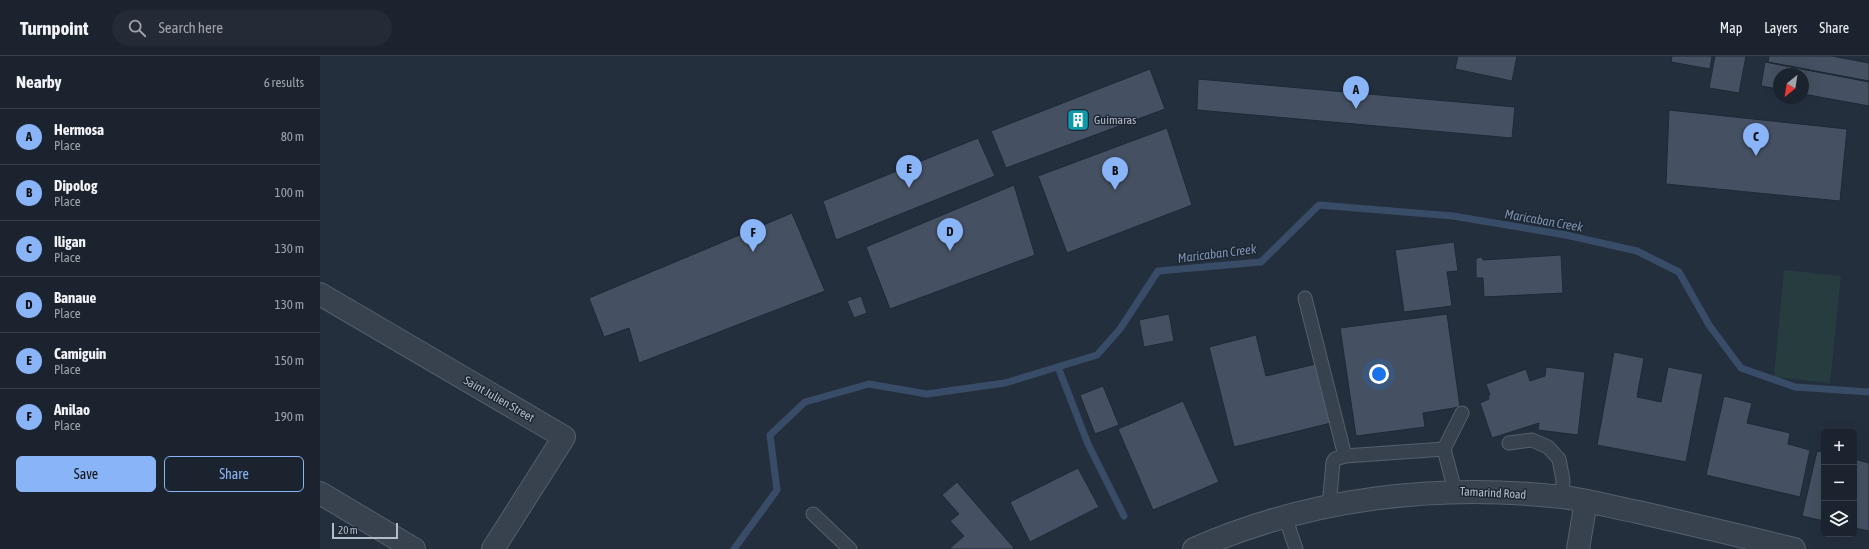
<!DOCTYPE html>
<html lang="en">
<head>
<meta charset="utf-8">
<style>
	:root { --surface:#1b232e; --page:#242b36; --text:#f1f3f6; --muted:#a0a4aa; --line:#39404a; --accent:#8ab4f8 }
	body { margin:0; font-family:"Asap Condensed",sans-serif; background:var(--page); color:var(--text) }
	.controls { position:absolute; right:12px; bottom:12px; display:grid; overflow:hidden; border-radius:6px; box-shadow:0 4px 16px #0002 }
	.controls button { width:36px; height:36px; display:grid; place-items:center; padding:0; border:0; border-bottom:1px solid var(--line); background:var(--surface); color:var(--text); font:20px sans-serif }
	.compass { position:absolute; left:1453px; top:12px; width:36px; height:36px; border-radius:50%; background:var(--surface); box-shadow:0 4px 16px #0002; rotate:210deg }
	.scale { position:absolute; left:12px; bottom:10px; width:66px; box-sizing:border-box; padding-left:4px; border:2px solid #b4bcc9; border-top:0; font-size:11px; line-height:14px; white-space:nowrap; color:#b4bcc9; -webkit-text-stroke:3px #1d2633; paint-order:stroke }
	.you { position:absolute; left:1059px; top:318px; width:14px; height:14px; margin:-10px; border:3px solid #fff; border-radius:50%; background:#1a73e8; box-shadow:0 0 0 6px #1a73e833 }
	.badge { display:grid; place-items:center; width:26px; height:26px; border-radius:50%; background:var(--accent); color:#111; font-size:13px; font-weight:700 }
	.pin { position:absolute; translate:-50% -33px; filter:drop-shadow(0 1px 2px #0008) }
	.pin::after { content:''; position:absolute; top:21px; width:14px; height:12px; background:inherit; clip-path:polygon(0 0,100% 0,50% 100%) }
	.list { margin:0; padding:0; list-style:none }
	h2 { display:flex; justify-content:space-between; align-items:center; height:52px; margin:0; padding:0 16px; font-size:17px }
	h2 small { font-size:13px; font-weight:400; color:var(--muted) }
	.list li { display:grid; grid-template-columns:26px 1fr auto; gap:12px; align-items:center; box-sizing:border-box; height:56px; padding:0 16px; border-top:1px solid var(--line) }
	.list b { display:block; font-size:15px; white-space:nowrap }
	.list p { margin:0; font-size:13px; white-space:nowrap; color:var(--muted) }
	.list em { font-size:13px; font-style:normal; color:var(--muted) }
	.actions { display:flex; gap:8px; padding:12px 16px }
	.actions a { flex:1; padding:9px 0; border:1px solid var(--accent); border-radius:6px; text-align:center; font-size:14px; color:var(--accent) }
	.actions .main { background:var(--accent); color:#111 }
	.icon { flex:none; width:22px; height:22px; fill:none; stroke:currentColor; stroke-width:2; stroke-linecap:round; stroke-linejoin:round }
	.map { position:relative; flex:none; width:1549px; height:493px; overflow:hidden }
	header { display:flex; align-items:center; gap:24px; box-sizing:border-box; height:56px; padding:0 20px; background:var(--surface); border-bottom:1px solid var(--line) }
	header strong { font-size:19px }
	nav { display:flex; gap:22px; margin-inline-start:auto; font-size:14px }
	.search { width:280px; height:36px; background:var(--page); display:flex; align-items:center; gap:10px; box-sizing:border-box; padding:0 14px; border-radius:22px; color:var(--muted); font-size:15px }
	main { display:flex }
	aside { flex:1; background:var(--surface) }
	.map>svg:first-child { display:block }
	.green { fill:#263c3f }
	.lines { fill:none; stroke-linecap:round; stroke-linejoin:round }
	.stream { stroke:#394c67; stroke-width:7 }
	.building { fill:#455162; stroke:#1f2835 }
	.service-casing { stroke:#565f6c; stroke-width:15 }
	.minor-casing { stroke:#565f6c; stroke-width:24 }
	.service { stroke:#38414e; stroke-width:13 }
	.minor { stroke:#38414e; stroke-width:22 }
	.labels { text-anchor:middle; stroke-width:3; stroke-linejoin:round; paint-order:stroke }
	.poi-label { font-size:12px; fill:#b4bcc9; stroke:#1d2633; text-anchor:start }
	.street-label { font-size:12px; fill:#b4bcc9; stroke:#1d2633 }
	.water-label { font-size:13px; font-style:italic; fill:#7c92b1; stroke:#1d2633 }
</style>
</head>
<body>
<header>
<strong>Turnpoint</strong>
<div class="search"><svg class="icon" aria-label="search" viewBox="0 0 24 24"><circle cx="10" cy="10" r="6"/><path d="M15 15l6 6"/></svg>Search here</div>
<nav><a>Map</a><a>Layers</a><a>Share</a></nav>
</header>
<main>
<aside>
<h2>Nearby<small>6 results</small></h2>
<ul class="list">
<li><span class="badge">A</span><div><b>Hermosa</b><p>Place</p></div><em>80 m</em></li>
<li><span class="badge">B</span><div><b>Dipolog</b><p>Place</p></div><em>100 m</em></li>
<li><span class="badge">C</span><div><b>Iligan</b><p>Place</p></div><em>130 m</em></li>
<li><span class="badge">D</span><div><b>Banaue</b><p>Place</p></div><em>130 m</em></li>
<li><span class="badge">E</span><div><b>Camiguin</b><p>Place</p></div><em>150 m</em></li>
<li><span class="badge">F</span><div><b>Anilao</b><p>Place</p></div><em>190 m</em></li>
</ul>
<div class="actions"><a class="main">Save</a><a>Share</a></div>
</aside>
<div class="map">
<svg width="1549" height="493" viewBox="0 0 1549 493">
	<rect width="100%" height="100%" fill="#242f3e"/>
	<path class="green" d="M1464,214L1521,220L1510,327L1454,321Z"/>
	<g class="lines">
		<g class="stream">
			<path d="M738,311L768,388L804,460"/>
			<path d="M414,493L457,434L450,379L485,346L549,328L607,338L685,327L777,299L800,273L838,215L941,206L999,149L1133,160L1246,179L1317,195L1359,216L1389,269L1421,312L1475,331L1549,336"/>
		</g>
	</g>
	<g class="building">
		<path d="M1138,0H1197L1192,25L1135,13Z"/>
		<path d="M1352,0H1392L1390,13L1351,6Z"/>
		<path d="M1395,0H1426L1419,37L1389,32Z"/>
		<path d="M1449,0H1512L1549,7V25L1448,6Z"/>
		<path d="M1445,6L1549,26V50L1483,38V18H1459V33L1441,30Z"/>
		<path d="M830,13L845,53L686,112L671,75Z"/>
		<path d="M878,23L1195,51L1192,82L877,54Z"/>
		<path d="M1349,54L1527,73L1520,145L1346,128Z"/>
		<path d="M847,72L872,149L747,197L718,120Z"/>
		<path d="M658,82L675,120L516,184L503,145Z"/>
		<path d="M694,129L715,199L570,253L546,191Z"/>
		<path d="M472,157L505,235L319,307L309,272L284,281L269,242Z"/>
		<path d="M1134,186L1138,215L1127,216L1132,250L1084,256L1075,194Z"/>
		<path d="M1241,199L1243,237L1164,241L1163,222H1156V202L1162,201L1163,204Z"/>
		<path d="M541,240L547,257L534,262L527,245Z"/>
		<path d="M849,258L854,285L824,291L819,264Z"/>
		<path d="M1127,258L1140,351L1103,357L1105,371L1036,380L1020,272Z"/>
		<path d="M936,279L946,320L1000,307L1015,366L914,391L889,291Z"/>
		<path d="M1294,296L1324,302L1317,341L1341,346L1348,311L1383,318L1366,406L1277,389Z"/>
		<path d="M1226,311L1265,316L1258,379L1218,374L1219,367L1172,382L1160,347L1169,343L1168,339H1170L1166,328L1206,313L1210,325L1225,320Z"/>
		<path d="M783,330L799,369L775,378L760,339Z"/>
		<path d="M1404,340L1432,347L1427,367L1470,377L1468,388L1490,394L1480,441L1386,419Z"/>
		<path d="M863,345L899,426L833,454L798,373Z"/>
		<path d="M1497,395L1504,396V465L1482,460Z"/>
		<path d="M1534,403L1549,407V475L1534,472Z"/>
		<path d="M758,412L779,451L710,486L690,446Z"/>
		<path d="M637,426L694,492L693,493H629L644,480L630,465L639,458L622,439Z"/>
	</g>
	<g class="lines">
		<g class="service-casing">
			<g id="service">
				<path d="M985,242L1025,400"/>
				<path d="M1189,387L1212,384L1228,391L1239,403L1243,424L1242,441"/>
				<path d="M1124,393L1142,357"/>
				<path d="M1009,451L1013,406L1015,403L1025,400L1124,393L1135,435"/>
				<path d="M493,458L530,493"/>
				<path d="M965,460L976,493"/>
			</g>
		</g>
		<g class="minor-casing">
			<g id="minor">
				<path d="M0,238L244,381L173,493"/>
				<path d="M0,437L94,493"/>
				<path d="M874,493C989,442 1117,427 1242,441C1267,444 1292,451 1318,456C1370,468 1422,480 1474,493"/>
				<path d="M1258,493L1266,445"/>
			</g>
		</g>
		<use href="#service" class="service"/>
		<use href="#minor" class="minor"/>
	</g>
	<defs>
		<g id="building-square" transform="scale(1.15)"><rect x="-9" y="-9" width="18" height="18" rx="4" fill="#0f9aa8" stroke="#1d2633"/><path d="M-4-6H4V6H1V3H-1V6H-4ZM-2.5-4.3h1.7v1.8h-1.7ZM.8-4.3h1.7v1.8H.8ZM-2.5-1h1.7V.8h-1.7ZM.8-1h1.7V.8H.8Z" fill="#fff"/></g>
	</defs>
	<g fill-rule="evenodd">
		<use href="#building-square" x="758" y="64"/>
	</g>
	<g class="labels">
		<g class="poi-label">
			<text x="774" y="68">Guimaras</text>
		</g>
		<g class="street-label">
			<text transform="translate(179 343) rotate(30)" y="4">Saint Julien Street</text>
			<text transform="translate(1173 437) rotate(3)" y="4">Tamarind Road</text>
		</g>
		<g class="water-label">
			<text transform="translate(1224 164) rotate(10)" y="5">Maricaban Creek</text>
			<text transform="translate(897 197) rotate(-7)" y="5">Maricaban Creek</text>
		</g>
	</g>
</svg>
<div class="controls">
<button>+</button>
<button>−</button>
<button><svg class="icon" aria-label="layers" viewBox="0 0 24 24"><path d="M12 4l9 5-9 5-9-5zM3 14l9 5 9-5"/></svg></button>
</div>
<svg class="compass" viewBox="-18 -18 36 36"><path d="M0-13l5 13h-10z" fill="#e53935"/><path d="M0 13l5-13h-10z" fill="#a0a4aa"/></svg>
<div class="scale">20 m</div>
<div class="you"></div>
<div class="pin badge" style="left:1036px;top:53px">A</div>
<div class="pin badge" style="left:795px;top:134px">B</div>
<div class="pin badge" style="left:1436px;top:100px">C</div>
<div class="pin badge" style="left:630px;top:195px">D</div>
<div class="pin badge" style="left:589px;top:132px">E</div>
<div class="pin badge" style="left:433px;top:196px">F</div>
</div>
</main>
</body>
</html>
